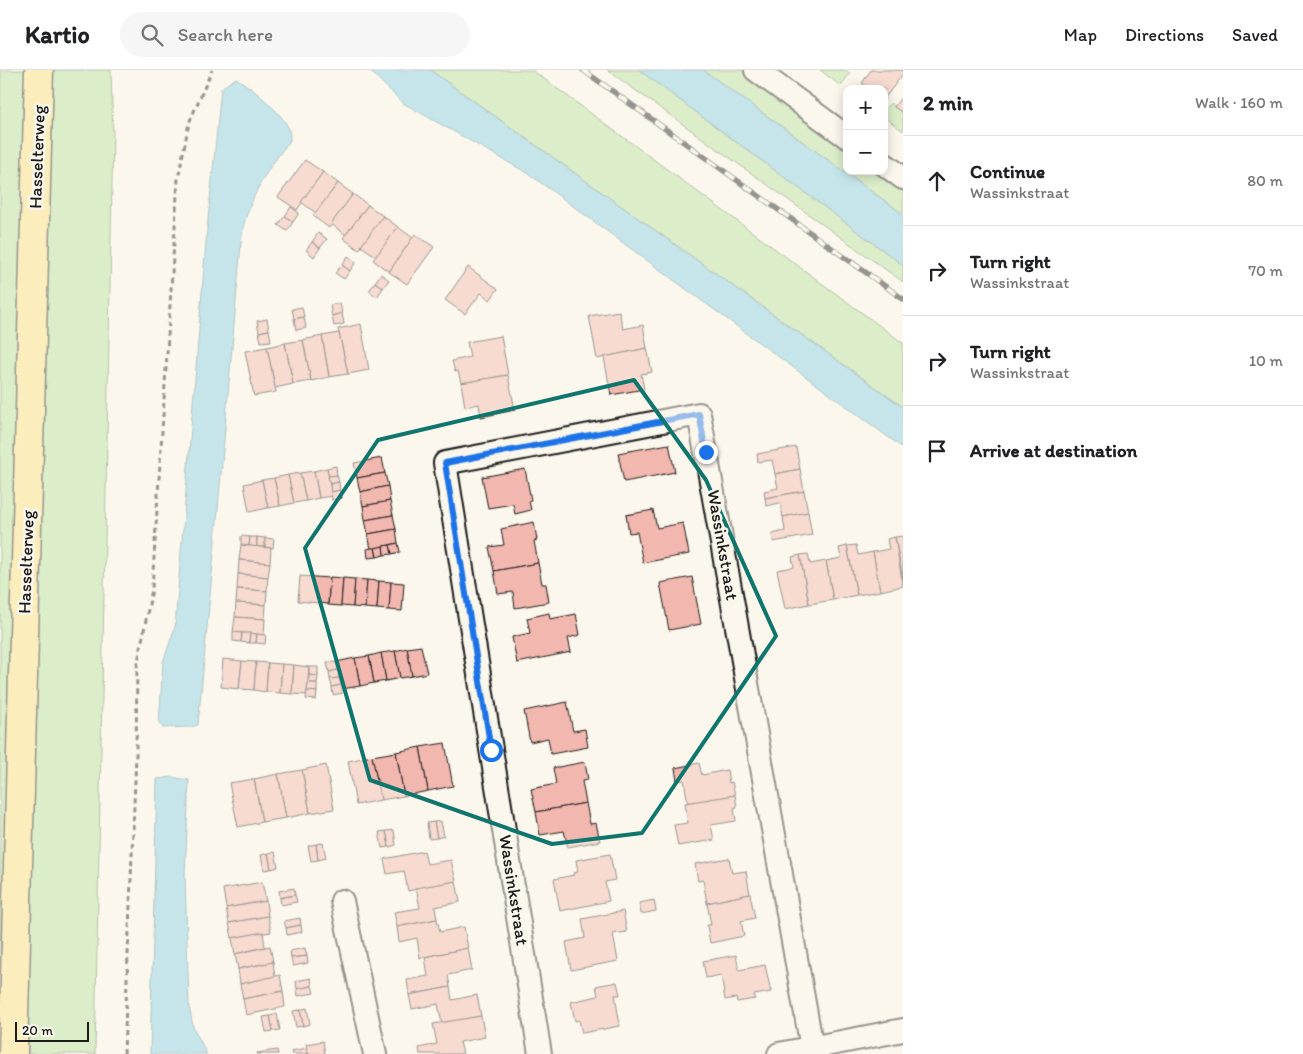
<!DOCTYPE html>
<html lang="en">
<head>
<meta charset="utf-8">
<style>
	:root { --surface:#fff; --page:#f6f6f6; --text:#202124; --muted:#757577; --line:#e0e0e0 }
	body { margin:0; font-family:Itim,sans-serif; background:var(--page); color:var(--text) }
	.controls { position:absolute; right:15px; top:15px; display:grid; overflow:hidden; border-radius:10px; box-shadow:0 2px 12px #0003 }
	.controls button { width:45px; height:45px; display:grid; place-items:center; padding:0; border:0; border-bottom:1px solid var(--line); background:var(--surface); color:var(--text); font:25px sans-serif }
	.scale { position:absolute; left:15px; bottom:12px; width:74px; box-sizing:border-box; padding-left:5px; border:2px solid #1c1c1c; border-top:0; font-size:14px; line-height:18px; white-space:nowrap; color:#1c1c1c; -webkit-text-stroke:4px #fbf7ec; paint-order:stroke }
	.stop { position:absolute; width:15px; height:15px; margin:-11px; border:4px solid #1a73e8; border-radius:50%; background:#fff }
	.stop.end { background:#1a73e8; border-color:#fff; box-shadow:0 1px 5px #0008 }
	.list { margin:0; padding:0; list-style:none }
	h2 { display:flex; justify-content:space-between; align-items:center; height:65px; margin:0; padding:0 20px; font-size:21px }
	h2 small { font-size:16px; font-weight:400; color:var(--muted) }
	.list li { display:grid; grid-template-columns:32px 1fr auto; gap:15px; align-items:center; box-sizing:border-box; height:90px; padding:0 20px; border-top:1px solid var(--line) }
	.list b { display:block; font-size:19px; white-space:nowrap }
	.list p { margin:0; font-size:16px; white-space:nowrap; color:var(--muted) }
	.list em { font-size:16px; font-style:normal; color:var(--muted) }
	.icon { flex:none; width:28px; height:28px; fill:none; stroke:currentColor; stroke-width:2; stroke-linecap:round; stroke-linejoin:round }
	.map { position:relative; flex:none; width:903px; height:984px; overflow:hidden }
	header { display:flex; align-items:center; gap:30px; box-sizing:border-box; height:70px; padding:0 25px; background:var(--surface); border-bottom:1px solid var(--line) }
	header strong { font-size:24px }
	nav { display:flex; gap:28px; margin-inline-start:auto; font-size:18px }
	.search { width:350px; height:45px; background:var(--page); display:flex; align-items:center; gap:12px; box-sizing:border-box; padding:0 18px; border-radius:28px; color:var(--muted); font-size:19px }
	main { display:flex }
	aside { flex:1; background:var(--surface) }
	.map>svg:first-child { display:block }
	.green { fill:#b3e09e; stroke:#687e5d }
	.water { fill:#85cee6; stroke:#5b8795 }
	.building { fill:#f2b7ae; stroke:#1c1c1c }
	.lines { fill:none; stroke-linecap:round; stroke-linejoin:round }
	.street-casing { stroke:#1c1c1c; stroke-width:26 }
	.primary-casing { stroke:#1c1c1c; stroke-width:31 }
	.path { stroke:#1c1c1c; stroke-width:3; stroke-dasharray:5 4; stroke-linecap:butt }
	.street { stroke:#fbf7ec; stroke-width:22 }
	.primary { stroke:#fbe080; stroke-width:28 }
	.rail-casing { stroke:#1c1c1c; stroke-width:5.5 }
	.rail { stroke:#fbf7ec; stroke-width:4; stroke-dasharray:11; stroke-linecap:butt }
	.route { stroke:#1a73e8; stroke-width:6 }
	.marked { fill:none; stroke:#0f766e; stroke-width:4; stroke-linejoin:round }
	.labels { text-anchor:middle; stroke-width:5; stroke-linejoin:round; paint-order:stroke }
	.street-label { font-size:18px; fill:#1c1c1c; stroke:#fbf7ec }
</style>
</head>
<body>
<header>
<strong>Kartio</strong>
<div class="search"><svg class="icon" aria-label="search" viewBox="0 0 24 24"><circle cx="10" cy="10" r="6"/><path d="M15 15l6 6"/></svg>Search here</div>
<nav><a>Map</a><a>Directions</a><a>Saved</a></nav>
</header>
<main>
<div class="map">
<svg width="903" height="984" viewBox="0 0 903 984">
	<rect width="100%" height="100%" fill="#fbf7ec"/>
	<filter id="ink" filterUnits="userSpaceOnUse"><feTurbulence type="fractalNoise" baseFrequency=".02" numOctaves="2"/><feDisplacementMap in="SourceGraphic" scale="10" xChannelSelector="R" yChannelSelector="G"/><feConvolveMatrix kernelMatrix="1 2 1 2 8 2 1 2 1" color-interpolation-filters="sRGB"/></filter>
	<g filter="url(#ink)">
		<g class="green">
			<path d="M1,0H26L0,984V42Z"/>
			<path d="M52,0H111L113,64L95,984H26Z"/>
			<path d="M430,0H532L903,273V337Z"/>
			<path d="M607,0H639L903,195V212Z"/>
			<path d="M703,0H741L847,77V101H880L903,118V144Z"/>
			<path d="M820,0H845L850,3L841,16Z"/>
			<path d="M890,33L903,43V61L884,47V40Z"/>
		</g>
		<g class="water">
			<path d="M369,0H430L903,337V378L529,104L403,33Z"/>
			<path d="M639,0H703L903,144V195Z"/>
			<path d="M236,8C249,15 286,46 289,60C290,63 290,68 290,71C271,93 255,119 246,147C243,155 242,165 241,174L218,439L198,655L191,657L163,658L159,653L163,592L175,557L207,160L221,18Z"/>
			<path d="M172,707L189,710L185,806L189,935L193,957L207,984H150L157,709Z"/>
		</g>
		<g class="building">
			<path d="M871,0H903V4L884,29V19H869L862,13Z"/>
			<path d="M903,25V43L894,37Z"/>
			<path d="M305,90L323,102L297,140L278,127Z"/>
			<path d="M323,102L338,113L316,143L301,132Z"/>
			<path d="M338,113L353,124L329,158L313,146Z"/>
			<path d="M353,124L368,135L346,165L331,154Z"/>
			<path d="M368,135L383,146L359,180L343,168Z"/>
			<path d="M291,137L299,143L293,152L285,146Z"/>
			<path d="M285,146L293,152L287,161L278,155Z"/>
			<path d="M383,146L398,157L377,187L361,176Z"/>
			<path d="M398,157L413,168L389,202L373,190Z"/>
			<path d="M318,163L327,169L320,178L312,172Z"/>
			<path d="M415,164L434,177L407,214L389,202Z"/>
			<path d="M312,172L320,178L314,187L306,180Z"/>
			<path d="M348,186L356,192L350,201L342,195Z"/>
			<path d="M342,195L350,201L344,209L335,203Z"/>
			<path d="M468,197L498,219L490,230L481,223L465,244L445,230Z"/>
			<path d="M381,204L389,210L383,218L375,212Z"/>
			<path d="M375,212L383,218L377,227L369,221Z"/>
			<path d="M340,233L342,243L332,246L330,235Z"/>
			<path d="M302,237L304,247L294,249L292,239Z"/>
			<path d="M619,241L623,259L643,255L647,278L597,289L589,246Z"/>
			<path d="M342,243L344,254L334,256L332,246Z"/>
			<path d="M304,247L306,258L296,260L294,249Z"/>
			<path d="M267,249L269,260L259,262L257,251Z"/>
			<path d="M361,254L369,300L348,304L338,259Z"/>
			<path d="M269,260L271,271L261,272L259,262Z"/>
			<path d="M339,263L348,304L329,307L322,266Z"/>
			<path d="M322,266L329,307L311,311L303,270Z"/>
			<path d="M501,266L508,305L461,313L458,301L455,302L452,291L470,287L467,272Z"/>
			<path d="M303,270L311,311L293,314L285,273Z"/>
			<path d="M285,273L293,314L275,318L267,277Z"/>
			<path d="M267,277L276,322L254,326L245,281Z"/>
			<path d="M647,278L652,302L641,304L644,319L611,325L604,287Z"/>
			<path d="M508,305L515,340L481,347L479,334L465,337L461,313Z"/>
			<path d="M669,374L675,402L624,412L618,383Z"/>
			<path d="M796,377L800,399L775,404L772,390L758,392L757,384Z"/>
			<path d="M382,388L385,403L357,408L354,393Z"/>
			<path d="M336,396L337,405L328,406L327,398Z"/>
			<path d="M327,398L332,426L319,428L314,401Z"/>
			<path d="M525,399L531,430L529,431L531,440L515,444L513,434L488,438L482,407Z"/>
			<path d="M800,399L804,421L765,428L764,421L778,418L775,404Z"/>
			<path d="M314,401L319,428L306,431L300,403Z"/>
			<path d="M300,403L306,431L294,433L288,405Z"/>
			<path d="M385,403L388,416L360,422L357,408Z"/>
			<path d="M288,405L294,433L280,436L274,408Z"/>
			<path d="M337,405L339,412L330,414L328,406Z"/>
			<path d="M274,408L280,436L268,438L262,410Z"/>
			<path d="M262,410L268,438L249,442L244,414Z"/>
			<path d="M339,412L340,420L331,422L330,414Z"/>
			<path d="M388,416L390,431L363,436L360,422Z"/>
			<path d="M340,420L342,428L332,430L331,422Z"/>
			<path d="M804,421L808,442L783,447L780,433L766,436L765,428Z"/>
			<path d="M390,431L393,445L365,450L363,436Z"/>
			<path d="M653,440L657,458L683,453L689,484L643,493L637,462L629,463L626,445Z"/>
			<path d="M808,442L812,465L773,472L772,464L785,461L783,447Z"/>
			<path d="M393,445L396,459L368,464L365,450Z"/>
			<path d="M534,452L537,470L534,471L538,493L494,501L489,477L504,475L501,459Z"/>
			<path d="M396,459L398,473L371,479L368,464Z"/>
			<path d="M241,466L250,467L249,476L241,475Z"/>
			<path d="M903,466V511L895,467Z"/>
			<path d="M250,467H257V477L249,476Z"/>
			<path d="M257,467L265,468V477H257Z"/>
			<path d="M895,467L903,516L880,521L873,482L889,479L887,469Z"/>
			<path d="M265,468L274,469L273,478L265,477Z"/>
			<path d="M398,473L400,482L392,484L390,475Z"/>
			<path d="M241,475L271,478L270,493L239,490Z"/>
			<path d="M390,475L392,484L384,485L383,476Z"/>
			<path d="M856,475L858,485L873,482L880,521L857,525L847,476Z"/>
			<path d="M383,476L384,485L377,487L375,478Z"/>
			<path d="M847,476L857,525L833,530L826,491L841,488L839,478Z"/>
			<path d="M371,478H375L377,487L368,488L367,479Z"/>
			<path d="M808,484L810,494L826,491L833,530L809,534L800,485Z"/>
			<path d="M800,485L809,534L785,539L777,500L794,497L792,487Z"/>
			<path d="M239,490L270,493L268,507L238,504Z"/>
			<path d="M538,493L542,514H546L549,532L515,538L513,522L498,524L494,501Z"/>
			<path d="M238,504L268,507L267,521L237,519Z"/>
			<path d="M300,506L330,508L328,534L298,531Z"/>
			<path d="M330,507L343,508L341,536L328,535Z"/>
			<path d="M692,507L701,554L669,560L660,513Z"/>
			<path d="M343,508L355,509L353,537L341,536Z"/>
			<path d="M355,509L367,510L365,538L353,537Z"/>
			<path d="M367,510L379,511L377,539L365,538Z"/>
			<path d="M379,511L391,512L389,540L377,539Z"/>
			<path d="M391,512L404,513L402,541L389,540Z"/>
			<path d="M237,519L267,521L266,535L236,533Z"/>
			<path d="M236,533L266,535L265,549L235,547Z"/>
			<path d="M549,543L550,549L576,544L580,565L568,568L571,582L517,593L512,567L530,563L527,548Z"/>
			<path d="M235,547L265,549L264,565L233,562Z"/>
			<path d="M233,562L242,563L241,572L233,571Z"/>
			<path d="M242,563H250L249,573L241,572Z"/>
			<path d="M250,563L257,564L256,573H249Z"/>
			<path d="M257,564L266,565L265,574L256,573Z"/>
			<path d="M421,576L427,603L412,606L407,578Z"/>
			<path d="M407,578L412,606L400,608L395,581Z"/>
			<path d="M395,581L400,608L386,611L381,583Z"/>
			<path d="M381,583L386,611L374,613L369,586Z"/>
			<path d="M369,586L374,613L360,616L355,588Z"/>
			<path d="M355,588L360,616L342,619L336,592Z"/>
			<path d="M223,589L242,591L239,619L221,617Z"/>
			<path d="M242,591L256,592L254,620L239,619Z"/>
			<path d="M256,592L268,593L266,622L254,620Z"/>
			<path d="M336,592L338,600L329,602L327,593Z"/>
			<path d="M268,593L282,594L280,623L266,622Z"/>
			<path d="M282,594L294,595L292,624L280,623Z"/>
			<path d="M294,595L309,597L307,625L292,624Z"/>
			<path d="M309,597H318V606L309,605Z"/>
			<path d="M338,600L339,608L330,609L329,602Z"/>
			<path d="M309,605L318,606L317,613H308Z"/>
			<path d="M339,608L341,615L332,617L330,609Z"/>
			<path d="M308,613H317V622L307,621Z"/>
			<path d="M341,615L343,623L333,625L332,617Z"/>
			<path d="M307,621L317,622L316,630L306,629Z"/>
			<path d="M567,632L573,661L585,659L588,677L551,684L548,668L530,672L524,641Z"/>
			<path d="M445,673L453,716L428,721L420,677Z"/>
			<path d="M420,677L428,721L404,726L396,682Z"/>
			<path d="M396,682L404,726L381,730L372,686Z"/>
			<path d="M372,686L381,730L356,735L348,691Z"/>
			<path d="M585,692L588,710L582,711L586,733L536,742L531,719L556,714L553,698Z"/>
			<path d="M699,693L702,705L727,700L729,713L732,712L735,725L688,734L684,710L677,711L675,698Z"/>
			<path d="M326,695L334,739L310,743L302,700Z"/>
			<path d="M302,700L310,743L286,748L278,704Z"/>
			<path d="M278,704L286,748L262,752L254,709Z"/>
			<path d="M254,709L262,752L238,757L229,713Z"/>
			<path d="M735,725L737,737L734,738L736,751L711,755L714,770L678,776L674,755L688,753L685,733Z"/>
			<path d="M586,733L590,754L596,753L600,771L568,777L564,761L540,765L536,742Z"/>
			<path d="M441,751L444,766L437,768L434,752Z"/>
			<path d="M434,752L437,768L429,769L427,753Z"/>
			<path d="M394,760L396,775L389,777L386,761Z"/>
			<path d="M386,761L389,777L382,778L379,762Z"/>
			<path d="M323,773L326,788L318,790L316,774Z"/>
			<path d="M316,774L318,790L311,791L308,776Z"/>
			<path d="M424,781L427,794L451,790L456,811L408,821L404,801L387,804L384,789Z"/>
			<path d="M275,782L278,797L271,799L268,783Z"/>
			<path d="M268,783L271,799L264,800L261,785Z"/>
			<path d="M610,784L615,810L605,812L609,831L560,841L554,809L574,805L573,803L578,802L576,790Z"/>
			<path d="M729,788L732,803L746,801L750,824L707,833L703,810L698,811L695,794Z"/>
			<path d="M456,811L460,832L435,837L437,849L397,857L394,842L420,838L416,818Z"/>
			<path d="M262,812L266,831L226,838L223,819Z"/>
			<path d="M294,818L295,825L280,828L279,821Z"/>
			<path d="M750,824L755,848L741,851L744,866L710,873L707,855H711L707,833Z"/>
			<path d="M295,825L297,832L281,835L280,828Z"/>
			<path d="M654,830L656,841L641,844L639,833Z"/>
			<path d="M266,831L268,846L229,853L226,838Z"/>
			<path d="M623,841L627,862L613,864L618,891L571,900L566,872L585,868L582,849Z"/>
			<path d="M268,846L271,862L232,868L229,853Z"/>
			<path d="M300,848L301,855L286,858L284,851Z"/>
			<path d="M437,849L440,862L464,857L468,878L420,888L417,868L399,872L397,857Z"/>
			<path d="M301,855L302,862L287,865L286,858Z"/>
			<path d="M263,862L265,877L235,884L232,868Z"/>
			<path d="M270,876L273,892L238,899L235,884Z"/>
			<path d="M305,878L307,886L291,888L290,881Z"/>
			<path d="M468,878L472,900L448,905L450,917L409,925L407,910L428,906L425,887Z"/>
			<path d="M736,885L739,900L765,895L771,922L754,925L755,929L737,932L736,928L725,930L721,905L706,908L703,891Z"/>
			<path d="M307,886L308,893L293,896L291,888Z"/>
			<path d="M273,892L275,907L240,914L238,899Z"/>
			<path d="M280,905L283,921L243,929L240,914Z"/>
			<path d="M311,908L312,916L297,919L296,911Z"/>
			<path d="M617,912L620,925H615L620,956L582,963L579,950L575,951L571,932L598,926L596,916Z"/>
			<path d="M312,916L314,923L298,926L297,919Z"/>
			<path d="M450,917L452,930L477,925L481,946L442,954L438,934L412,939L409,925Z"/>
			<path d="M283,921L285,937L246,945L243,929Z"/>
			<path d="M307,938L310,954L303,956L300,940Z"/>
			<path d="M300,940L303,956L296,957L293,941Z"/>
			<path d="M277,944L280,960L273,961L270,946Z"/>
			<path d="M270,946L273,961L266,962L263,947Z"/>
			<path d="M481,946L485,967L460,972L463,984H420L419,978L437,974L433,954Z"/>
			<path d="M323,971L325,984H308L306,974Z"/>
			<path d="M307,978L308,984H292L291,981Z"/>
			<path d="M277,980L278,984H257V983Z"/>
		</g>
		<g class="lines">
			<g class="street-casing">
				<g id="street">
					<path d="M756,0L847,67"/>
					<path d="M884,94L903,108"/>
					<path d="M342,831L375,984"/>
					<path d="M540,984L445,393L699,344L812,978"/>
					<path d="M779,984L903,960"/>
				</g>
			</g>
			<g class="primary-casing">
				<path id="primary" d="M13,984L39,0"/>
			</g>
			<path class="path" d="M124,984L136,685L137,597L152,519L178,109L189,53L212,0"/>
			<use href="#street" class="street"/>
			<use href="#primary" class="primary"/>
			<g class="rail-casing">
				<path id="rail" d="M583,0L903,229"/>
			</g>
			<use href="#rail" class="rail"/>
		</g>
	</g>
	<g class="lines" filter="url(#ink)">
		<path class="route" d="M491,680L445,393L699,344L706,382"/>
	</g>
	<path d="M0 0H903V984H0ZM634,310L706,410L776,566L642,763L552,774L370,710L305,478L378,370Z" fill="#fbf7ec" fill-opacity=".55" fill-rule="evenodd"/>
	<path class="marked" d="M634,310L706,410L776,566L642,763L552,774L370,710L305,478L378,370Z"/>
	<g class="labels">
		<g class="street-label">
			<text transform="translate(37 87) rotate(-88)" y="6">Hasselterweg</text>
			<text transform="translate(723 475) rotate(80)" y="6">Wassinkstraat</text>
			<text transform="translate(26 492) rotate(-88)" y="6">Hasselterweg</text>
			<text transform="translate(514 820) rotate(81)" y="6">Wassinkstraat</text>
		</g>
	</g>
</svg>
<div class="controls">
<button>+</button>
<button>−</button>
</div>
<div class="scale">20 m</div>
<div class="stop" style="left:491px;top:680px"></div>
<div class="stop end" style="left:706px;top:382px"></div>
</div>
<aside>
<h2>2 min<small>Walk · 160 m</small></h2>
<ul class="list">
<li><svg class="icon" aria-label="ahead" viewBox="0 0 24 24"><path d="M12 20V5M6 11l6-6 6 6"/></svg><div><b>Continue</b><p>Wassinkstraat</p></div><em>80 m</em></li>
<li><svg class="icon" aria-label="right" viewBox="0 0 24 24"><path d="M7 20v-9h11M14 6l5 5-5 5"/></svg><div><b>Turn right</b><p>Wassinkstraat</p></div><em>70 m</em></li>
<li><svg class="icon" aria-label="right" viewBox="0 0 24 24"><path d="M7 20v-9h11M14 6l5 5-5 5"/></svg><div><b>Turn right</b><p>Wassinkstraat</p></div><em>10 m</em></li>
<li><svg class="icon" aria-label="arrive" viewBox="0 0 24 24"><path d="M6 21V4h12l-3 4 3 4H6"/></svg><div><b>Arrive at destination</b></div></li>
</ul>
</aside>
</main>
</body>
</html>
